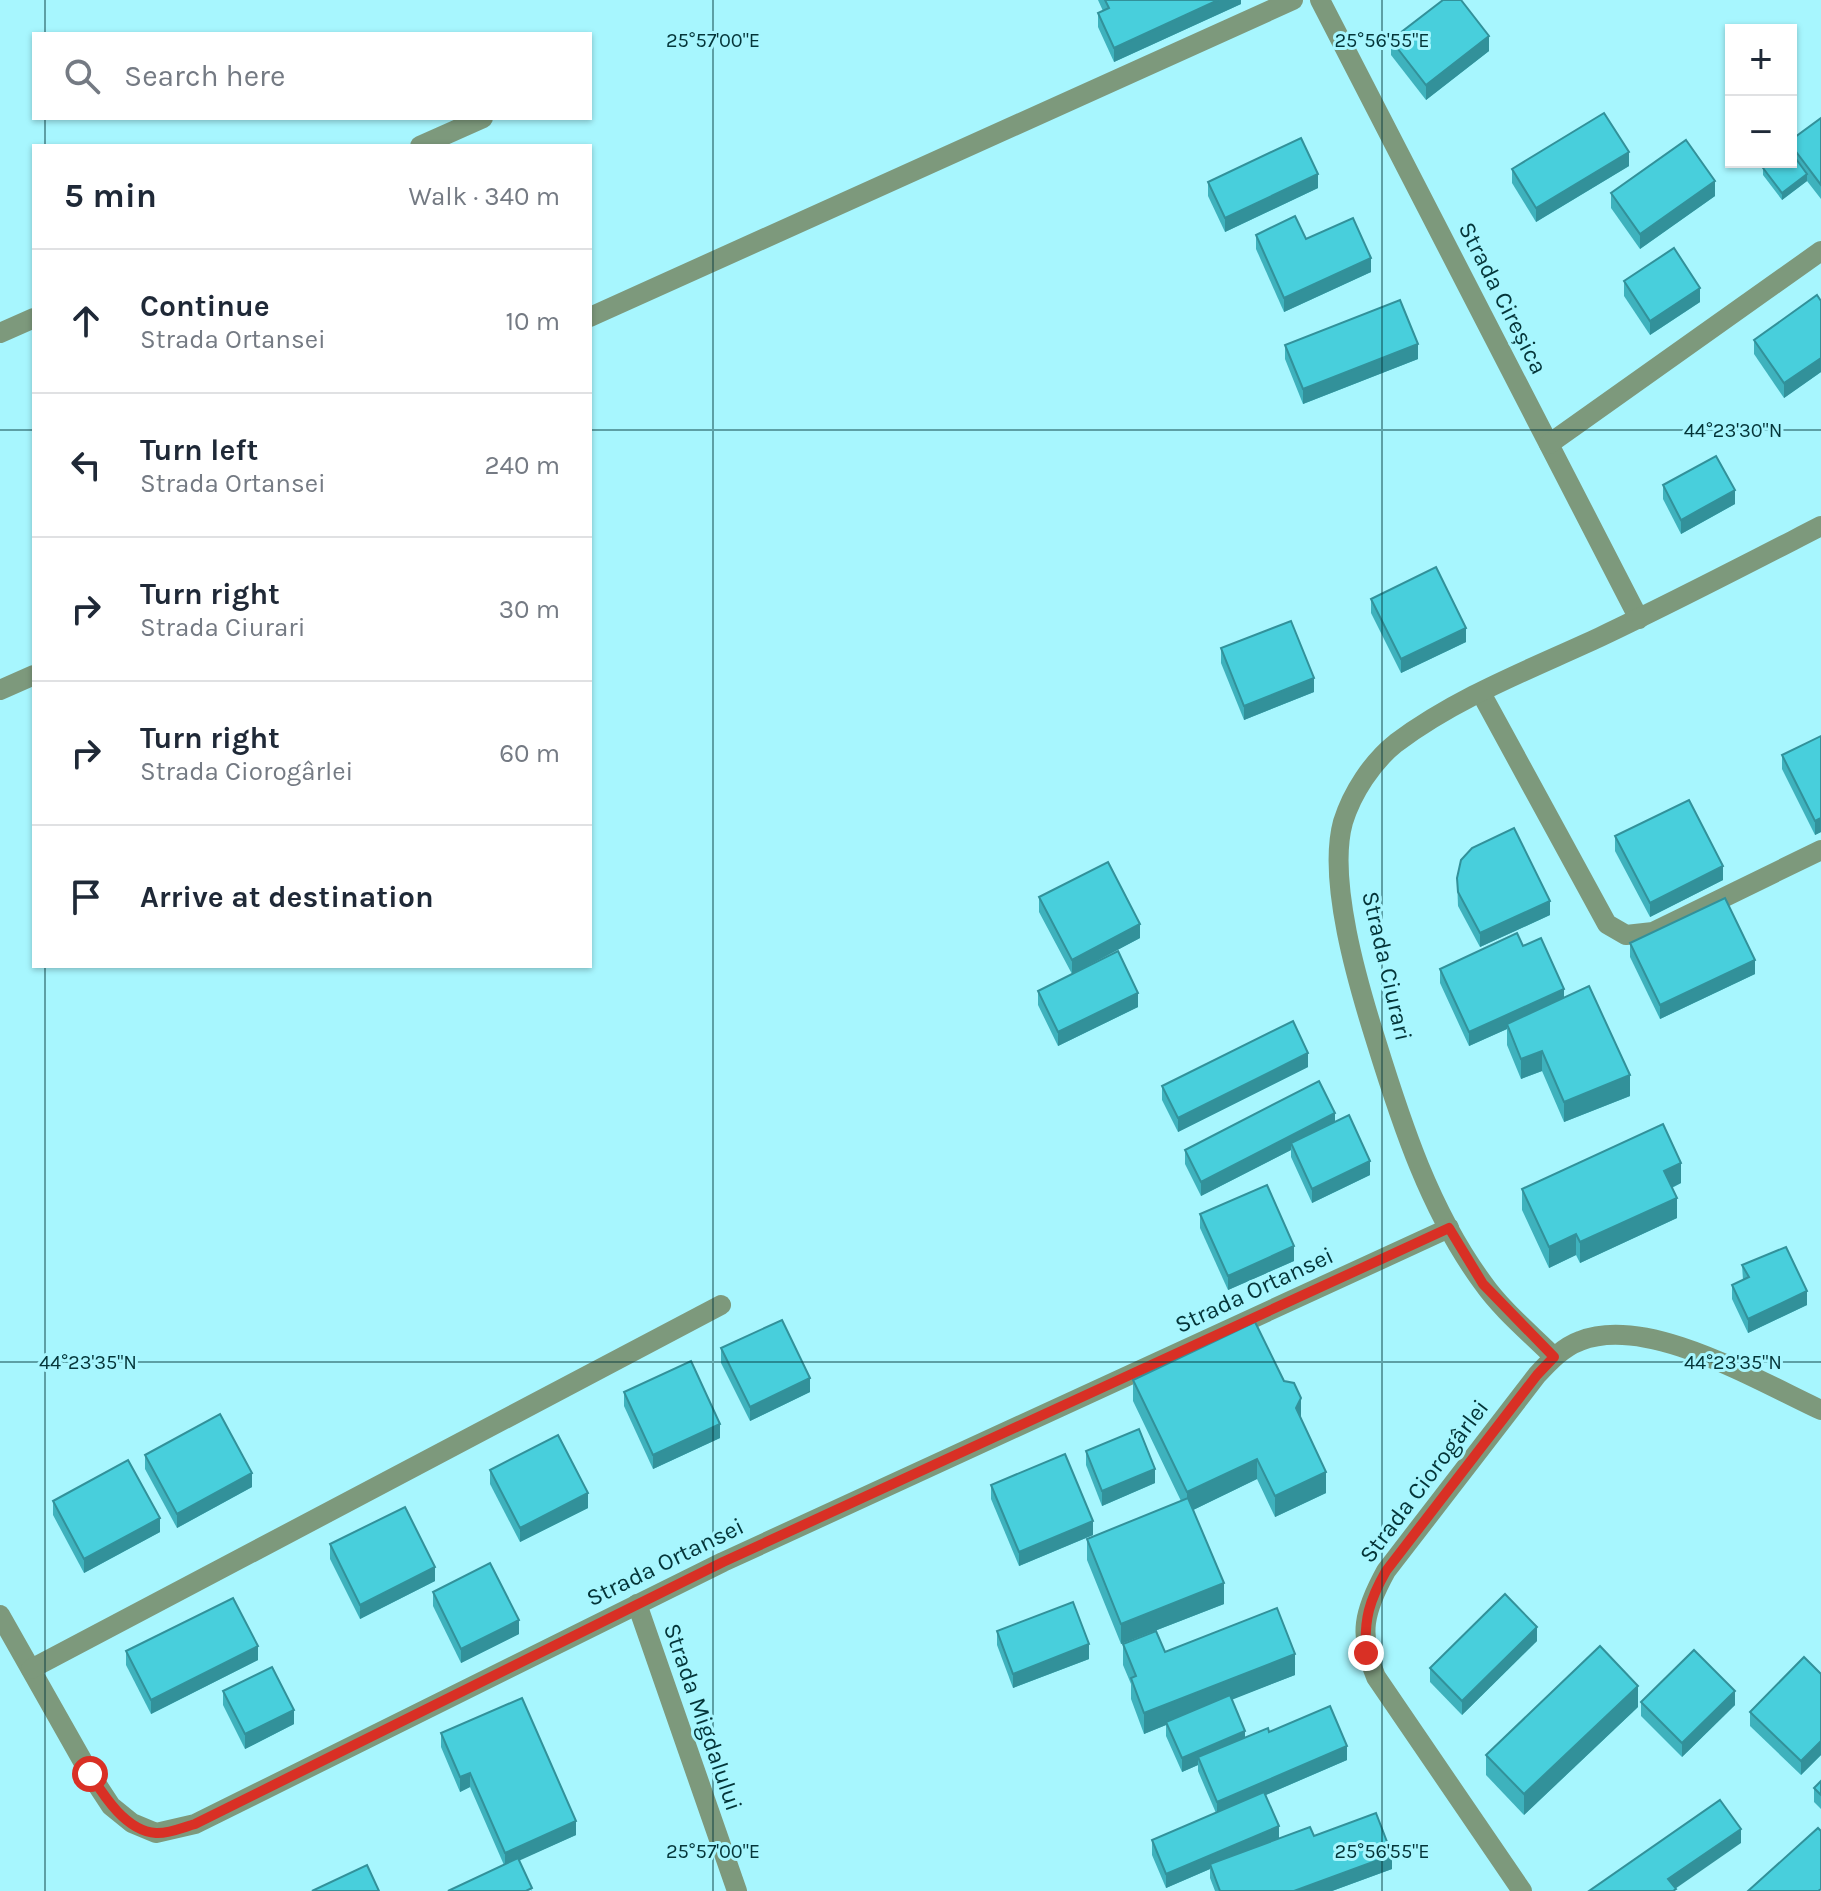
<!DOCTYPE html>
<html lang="en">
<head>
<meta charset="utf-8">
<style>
	:root { --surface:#fff; --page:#f6f6f7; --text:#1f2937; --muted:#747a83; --line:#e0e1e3 }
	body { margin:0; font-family:Karla,sans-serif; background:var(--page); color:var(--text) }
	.controls { position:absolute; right:24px; top:24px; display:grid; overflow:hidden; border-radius:0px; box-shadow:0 2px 6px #0004 }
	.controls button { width:72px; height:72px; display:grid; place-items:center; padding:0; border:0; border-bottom:2px solid var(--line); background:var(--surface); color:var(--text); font:40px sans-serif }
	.stop { position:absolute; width:24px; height:24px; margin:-18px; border:6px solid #d93025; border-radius:50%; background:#fff }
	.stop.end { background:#d93025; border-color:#fff; box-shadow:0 2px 8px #0008 }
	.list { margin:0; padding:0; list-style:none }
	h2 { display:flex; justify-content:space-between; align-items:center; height:104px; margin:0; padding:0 32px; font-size:34px }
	h2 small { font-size:26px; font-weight:400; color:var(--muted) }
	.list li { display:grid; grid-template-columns:52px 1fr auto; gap:24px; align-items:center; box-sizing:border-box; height:144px; padding:0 32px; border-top:2px solid var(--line) }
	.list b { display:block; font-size:30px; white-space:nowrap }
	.list p { margin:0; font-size:26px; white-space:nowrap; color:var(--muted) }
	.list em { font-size:26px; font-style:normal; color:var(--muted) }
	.icon { flex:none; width:44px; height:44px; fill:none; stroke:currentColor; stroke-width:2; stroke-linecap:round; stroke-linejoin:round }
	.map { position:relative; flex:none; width:1821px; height:1891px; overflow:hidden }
	.search { position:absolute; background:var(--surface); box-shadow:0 2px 6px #0004; left:32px; top:32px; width:560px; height:88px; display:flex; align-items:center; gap:20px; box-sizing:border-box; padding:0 28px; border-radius:0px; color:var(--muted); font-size:30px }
	.panel { position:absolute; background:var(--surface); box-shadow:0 2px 6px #0004; left:32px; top:144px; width:560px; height:824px; border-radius:0px }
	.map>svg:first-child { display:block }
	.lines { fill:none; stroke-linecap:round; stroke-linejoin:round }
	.minor { stroke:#7d997c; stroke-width:20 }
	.wall { fill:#3eb2bd }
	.shaded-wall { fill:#32919a }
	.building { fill:#48cfdc; stroke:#32919a; stroke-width:2 }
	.route { stroke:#d93025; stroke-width:10 }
	.ticks { fill:none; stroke:#043539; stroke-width:2; stroke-opacity:0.45 }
	.labels { text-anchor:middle; stroke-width:6; stroke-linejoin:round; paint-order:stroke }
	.street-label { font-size:24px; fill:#043539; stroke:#a7f6fe }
	.ticks-label { font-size:20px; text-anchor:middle; fill:#043539; stroke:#a7f6fe; stroke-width:6; stroke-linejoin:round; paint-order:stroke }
</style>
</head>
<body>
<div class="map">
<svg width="1821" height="1891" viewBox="0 0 1821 1891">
	<rect width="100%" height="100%" fill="#a7f6fe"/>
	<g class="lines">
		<g class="minor">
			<path d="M1320,0L1639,619"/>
			<path d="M420,146L483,118"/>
			<path d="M590,317L1293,0"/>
			<path d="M0,333L34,318"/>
			<path d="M1549,444L1821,251"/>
			<path d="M0,690L34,675"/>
			<path d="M1481,693L1607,924L1626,935L1653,932L1821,850"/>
			<path d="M1554,1357C1530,1333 1502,1310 1483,1283C1430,1211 1402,1125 1376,1041C1358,984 1327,880 1343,822C1352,793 1372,762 1396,743C1457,697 1531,669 1600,637C1674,602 1747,564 1821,526"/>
			<path d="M637,1604L737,1891"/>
			<path d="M0,1615L90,1774L111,1806L132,1823L156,1833L195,1824L723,1562L1449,1228"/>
			<path d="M31,1669L721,1305"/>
			<path d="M1522,1891L1376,1677C1358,1634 1364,1611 1386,1571L1537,1375C1549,1362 1563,1347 1580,1341C1647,1314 1758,1381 1821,1410"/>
		</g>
	</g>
	<g class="wall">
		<path d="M1098,0H1241V4L1114,62L1098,27V13L1103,11Z"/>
		<path d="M1391,40L1489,51L1426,100L1391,55Z"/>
		<path d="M1821,118V199L1807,181L1782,200L1763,175V168L1791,162V140Z"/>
		<path d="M1629,166L1536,222L1512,183V169Z"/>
		<path d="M1208,182L1318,188L1225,232L1208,196Z"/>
		<path d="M1611,193L1715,196L1640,249L1611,208Z"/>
		<path d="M1256,235L1306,239L1371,272L1284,312L1256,249Z"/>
		<path d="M1624,281L1700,302L1650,335L1624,296Z"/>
		<path d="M1821,301V372L1784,398L1754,354V340Z"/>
		<path d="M1285,345L1418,359L1303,404L1285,359Z"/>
		<path d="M1663,485L1735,504L1681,534L1663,499Z"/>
		<path d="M1371,599L1466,642L1401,673L1371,613Z"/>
		<path d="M1221,648L1314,692L1244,720L1221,663Z"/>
		<path d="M1821,736V832L1815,835L1782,769V755Z"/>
		<path d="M1615,836L1723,880L1650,917L1615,851Z"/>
		<path d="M1457,878L1550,915L1480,947L1458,906Z"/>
		<path d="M1039,897L1140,938L1074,973L1138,1007L1058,1046L1038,1005V991L1072,974L1039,912Z"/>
		<path d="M1630,943L1755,974L1660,1019L1630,957Z"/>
		<path d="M1523,946L1564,998L1630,1096L1564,1122L1542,1071L1521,1079L1507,1045V1029L1469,1046L1440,983V969Z"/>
		<path d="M1308,1067L1178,1132L1162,1100V1086Z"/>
		<path d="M1335,1122L1370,1175L1312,1203L1291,1157V1150L1201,1196L1185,1164V1150Z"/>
		<path d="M1681,1183L1672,1188L1677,1218L1580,1263L1576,1255L1549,1268L1522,1210V1189Z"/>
		<path d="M1200,1214L1294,1261L1228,1290L1200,1228Z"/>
		<path d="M1742,1265L1807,1305L1748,1333L1732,1299V1285L1743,1280Z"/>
		<path d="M721,1348L810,1392L750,1421L721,1363Z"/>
		<path d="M1133,1380L1301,1419L1326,1493L1275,1517L1257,1479L1193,1510L1224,1604L1121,1644L1087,1560V1539L1181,1501L1133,1401Z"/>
		<path d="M624,1392L720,1438L653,1469L624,1406Z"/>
		<path d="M1086,1451L1155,1483L1102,1506L1086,1465Z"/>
		<path d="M145,1455L252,1487L177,1528L145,1469Z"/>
		<path d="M490,1470L588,1508L520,1542L490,1484Z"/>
		<path d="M991,1485L1093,1535L1019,1566L991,1499Z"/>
		<path d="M53,1501L160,1532L84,1573L53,1515Z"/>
		<path d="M330,1544L435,1581L360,1619L330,1559Z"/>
		<path d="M433,1592L519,1634L461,1663L433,1606Z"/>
		<path d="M997,1631L1089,1659L1013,1688L997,1645Z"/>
		<path d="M1537,1641L1462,1715L1430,1682V1668Z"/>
		<path d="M1123,1644L1295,1675L1232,1699L1245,1737L1269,1732L1347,1760L1266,1795L1279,1839L1314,1836L1392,1869L1332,1891H1215L1210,1878V1869L1166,1888L1152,1855V1840L1216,1813L1198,1771V1765L1182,1772L1166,1736V1725L1144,1734L1131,1699V1684L1123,1665Z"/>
		<path d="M126,1651L258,1660L151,1714L126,1665Z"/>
		<path d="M1821,1674V1755L1801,1775L1750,1726V1712Z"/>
		<path d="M223,1691L294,1724L245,1749L223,1705Z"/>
		<path d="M1641,1702L1735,1705L1682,1757L1641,1716Z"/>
		<path d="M1638,1707L1524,1815L1486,1775V1755Z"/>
		<path d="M441,1733L576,1835L519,1860L532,1891L504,1865L470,1787L460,1792L441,1747Z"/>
		<path d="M1821,1781V1809L1814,1802V1788Z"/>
	</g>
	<g class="shaded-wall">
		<path d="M1218,0H1241V4L1114,62V48Z"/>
		<path d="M1489,36V51L1426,100V85Z"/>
		<path d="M1629,152V166L1536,222V208Z"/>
		<path d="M1318,174V188L1225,232V218Z"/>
		<path d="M1807,174V181L1782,200V193Z"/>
		<path d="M1715,181V196L1640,249V234Z"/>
		<path d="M1371,258V272L1284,312V298Z"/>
		<path d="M1700,288V302L1650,335V321Z"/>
		<path d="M1418,344V359L1303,404V389Z"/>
		<path d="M1821,358V372L1784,398V383Z"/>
		<path d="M1735,490V504L1681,534V520Z"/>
		<path d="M1466,628V642L1401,673V659Z"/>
		<path d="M1314,678V692L1244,720V706Z"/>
		<path d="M1821,818V832L1815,835V821Z"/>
		<path d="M1723,866V880L1650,917V903Z"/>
		<path d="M1550,901V915L1480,947V933Z"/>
		<path d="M1140,924V938L1072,974V960Z"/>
		<path d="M1755,960V974L1660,1019V1005Z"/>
		<path d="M1564,989V1004L1507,1024V1029L1469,1046V1032Z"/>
		<path d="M1138,993V1007L1058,1046V1032Z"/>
		<path d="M1542,1051V1071L1521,1079V1059Z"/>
		<path d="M1308,1053V1067L1178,1132V1118Z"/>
		<path d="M1630,1075V1096L1564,1122V1102Z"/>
		<path d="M1335,1113V1127L1291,1143V1150L1201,1196V1182Z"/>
		<path d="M1370,1161V1175L1312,1203V1189Z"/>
		<path d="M1681,1163V1183L1664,1191V1171Z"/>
		<path d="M1677,1198V1218L1580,1263V1242Z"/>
		<path d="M1576,1234V1255L1549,1268V1247Z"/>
		<path d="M1294,1246V1261L1228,1290V1276Z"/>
		<path d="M1807,1291V1305L1748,1333V1319Z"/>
		<path d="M810,1378V1392L750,1421V1407Z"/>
		<path d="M1301,1398V1418L1296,1408Z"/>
		<path d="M720,1424V1438L653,1469V1455Z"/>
		<path d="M1257,1459V1479L1187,1513V1492Z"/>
		<path d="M1155,1469V1483L1102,1506V1491Z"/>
		<path d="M1326,1472V1493L1275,1517V1496Z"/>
		<path d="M252,1473V1487L177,1528V1514Z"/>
		<path d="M588,1493V1508L520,1542V1528Z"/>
		<path d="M160,1518V1532L84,1573V1559Z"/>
		<path d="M1093,1521V1535L1019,1566V1552Z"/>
		<path d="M435,1567V1581L360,1619V1605Z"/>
		<path d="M1224,1583V1604L1121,1644V1624Z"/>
		<path d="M519,1620V1634L461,1663V1649Z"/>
		<path d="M1537,1627V1641L1462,1715V1701Z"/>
		<path d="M1089,1644V1659L1013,1688V1674Z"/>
		<path d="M258,1646V1660L151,1714V1700Z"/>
		<path d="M1295,1654V1675L1168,1725L1166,1722V1725L1144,1734V1713Z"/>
		<path d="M1638,1686V1707L1524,1815V1794Z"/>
		<path d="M1735,1691V1705L1682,1757V1743Z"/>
		<path d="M294,1710V1724L245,1749V1734Z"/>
		<path d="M1245,1731V1745L1198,1757V1765L1182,1772V1758Z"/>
		<path d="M1821,1741V1755L1801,1775V1761Z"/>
		<path d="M1347,1746V1760L1217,1816V1802Z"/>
		<path d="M470,1773V1787L460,1792V1777Z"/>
		<path d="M576,1821V1835L505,1867V1853Z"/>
		<path d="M1279,1826V1840L1210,1864V1869L1166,1888V1874Z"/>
		<path d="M1741,1829V1843L1672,1891L1668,1879Z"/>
		<path d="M1392,1855V1869L1332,1891H1294Z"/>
	</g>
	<g class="building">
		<path d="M1105,0H1218L1114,48L1098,13L1109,8Z"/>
		<path d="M1443,0H1461L1489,36L1426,85L1391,40Z"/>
		<path d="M1604,113L1629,152L1536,208L1512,169Z"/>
		<path d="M1821,118V185L1791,145V140Z"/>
		<path d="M1301,138L1318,174L1225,218L1208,182Z"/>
		<path d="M1686,140L1715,181L1640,234L1611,193Z"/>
		<path d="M1791,152L1807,174L1782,193L1763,168L1770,162H1791Z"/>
		<path d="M1295,216L1306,239L1353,218L1371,258L1284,298L1256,235Z"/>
		<path d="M1674,248L1700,288L1650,321L1624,281Z"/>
		<path d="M1817,295L1821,301V358L1784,383L1754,340Z"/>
		<path d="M1400,300L1418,344L1303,389L1285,345Z"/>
		<path d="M1716,456L1735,490L1681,520L1663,485Z"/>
		<path d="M1436,567L1466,628L1401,659L1371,599Z"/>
		<path d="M1291,621L1314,678L1244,706L1221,648Z"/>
		<path d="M1821,736V818L1815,821L1782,755Z"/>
		<path d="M1689,800L1723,866L1650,903L1615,836Z"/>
		<path d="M1514,828L1550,901L1480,933L1458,892L1457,878L1461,860L1472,848Z"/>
		<path d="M1108,862L1140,924L1072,960L1039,897Z"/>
		<path d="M1725,898L1755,960L1660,1005L1630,943Z"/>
		<path d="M1517,933L1523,946L1541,938L1564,989L1469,1032L1440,969Z"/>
		<path d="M1118,951L1138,993L1058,1032L1038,991Z"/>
		<path d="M1589,986L1630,1075L1564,1102L1542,1051L1521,1059L1507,1024Z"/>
		<path d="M1293,1021L1308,1053L1178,1118L1162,1086Z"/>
		<path d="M1319,1081L1335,1113L1201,1182L1185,1150Z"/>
		<path d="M1349,1115L1370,1161L1312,1189L1291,1143Z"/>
		<path d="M1663,1124L1681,1163L1664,1171L1677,1198L1580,1242L1576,1234L1549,1247L1522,1189Z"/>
		<path d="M1267,1185L1294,1246L1228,1276L1200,1214Z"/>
		<path d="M1786,1247L1807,1291L1748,1319L1732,1285L1749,1277L1742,1265Z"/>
		<path d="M782,1320L810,1378L750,1407L721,1348Z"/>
		<path d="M1255,1322L1284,1381L1294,1383L1301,1398L1296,1408L1326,1472L1275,1496L1257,1459L1187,1492L1133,1380Z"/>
		<path d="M691,1361L720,1424L653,1455L624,1392Z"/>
		<path d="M220,1414L252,1473L177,1514L145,1455Z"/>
		<path d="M1139,1429L1155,1469L1102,1491L1086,1451Z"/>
		<path d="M558,1435L588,1493L520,1528L490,1470Z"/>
		<path d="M1065,1454L1093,1521L1019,1552L991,1485Z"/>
		<path d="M128,1460L160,1518L84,1559L53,1501Z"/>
		<path d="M1188,1498L1224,1583L1121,1624L1087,1539Z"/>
		<path d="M405,1507L435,1567L360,1605L330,1544Z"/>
		<path d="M490,1563L519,1620L461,1649L433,1592Z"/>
		<path d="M1505,1594L1537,1627L1462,1701L1430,1668Z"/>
		<path d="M233,1598L258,1646L151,1700L126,1651Z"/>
		<path d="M1073,1602L1089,1644L1013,1674L997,1631Z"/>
		<path d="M1277,1608L1295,1654L1144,1713L1131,1678L1136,1676L1123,1644L1156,1631L1165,1652Z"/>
		<path d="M1600,1646L1638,1686L1524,1794L1486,1755Z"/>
		<path d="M1694,1650L1735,1691L1682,1743L1641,1702Z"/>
		<path d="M1804,1657L1821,1674V1741L1801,1761L1750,1712Z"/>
		<path d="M272,1667L294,1710L245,1734L223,1691Z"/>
		<path d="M1230,1695L1245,1731L1182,1758L1166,1722Z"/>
		<path d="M522,1698L576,1821L505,1853L470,1773L460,1777L441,1733Z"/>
		<path d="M1330,1706L1347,1746L1217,1802L1198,1757L1268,1728L1269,1732Z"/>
		<path d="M1821,1781V1795L1814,1788Z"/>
		<path d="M1264,1792L1279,1826L1166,1874L1152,1840Z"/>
		<path d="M1720,1800L1741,1829L1668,1879L1676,1889L1673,1891H1589Z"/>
		<path d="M1376,1813L1392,1855L1294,1891H1220L1210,1864L1310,1827L1314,1836Z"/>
		<path d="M1818,1828L1821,1831V1889L1818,1891H1748Z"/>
		<path d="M518,1858L532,1888L526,1891H448Z"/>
		<path d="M367,1865L379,1891H312Z"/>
	</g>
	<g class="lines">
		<path class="route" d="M90,1774C104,1796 126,1831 156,1833C168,1834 184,1827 195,1824L723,1562L1449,1228L1483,1284L1554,1357L1537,1375L1386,1571C1369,1601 1364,1619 1366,1653"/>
	</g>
	<path class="ticks" d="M45,0V34M713,0V1891M1382,0V1891M45,118V146M0,430H34M590,430H1821M45,966V1891M0,1362H1821"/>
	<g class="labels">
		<g class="street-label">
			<text transform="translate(1503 298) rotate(63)" y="8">Strada Cireșica</text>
			<text transform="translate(1387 966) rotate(77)" y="8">Strada Ciurari</text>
			<text transform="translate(1254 1290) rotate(-25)" y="8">Strada Ortansei</text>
			<text transform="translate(1424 1481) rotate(-53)" y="8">Strada Ciorogârlei</text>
			<text transform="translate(665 1562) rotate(-26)" y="8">Strada Ortansei</text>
			<text transform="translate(703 1717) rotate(71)" y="8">Strada Migdalului</text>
		</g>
	</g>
	<g class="ticks-label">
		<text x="713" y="47">25°57'00"E</text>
		<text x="1382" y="47">25°56'55"E</text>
		<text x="1733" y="437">44°23'30"N</text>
		<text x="1733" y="1369">44°23'35"N</text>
		<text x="88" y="1369">44°23'35"N</text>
		<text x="713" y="1858">25°57'00"E</text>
		<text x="1382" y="1858">25°56'55"E</text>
	</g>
</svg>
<div class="controls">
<button>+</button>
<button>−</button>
</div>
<div class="stop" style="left:90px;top:1774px"></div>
<div class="stop end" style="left:1366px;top:1653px"></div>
<div class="search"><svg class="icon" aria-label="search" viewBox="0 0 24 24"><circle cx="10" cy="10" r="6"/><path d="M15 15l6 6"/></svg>Search here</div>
<section class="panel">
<h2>5 min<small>Walk · 340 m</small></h2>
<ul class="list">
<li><svg class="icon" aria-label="ahead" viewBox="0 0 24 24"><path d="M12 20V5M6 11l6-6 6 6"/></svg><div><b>Continue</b><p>Strada Ortansei</p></div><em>10 m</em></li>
<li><svg class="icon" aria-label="left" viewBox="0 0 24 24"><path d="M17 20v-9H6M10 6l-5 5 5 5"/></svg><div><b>Turn left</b><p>Strada Ortansei</p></div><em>240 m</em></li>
<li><svg class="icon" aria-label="right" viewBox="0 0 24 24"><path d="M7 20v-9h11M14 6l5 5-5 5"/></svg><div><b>Turn right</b><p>Strada Ciurari</p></div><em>30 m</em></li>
<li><svg class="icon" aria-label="right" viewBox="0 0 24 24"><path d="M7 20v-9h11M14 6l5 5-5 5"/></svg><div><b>Turn right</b><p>Strada Ciorogârlei</p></div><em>60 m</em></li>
<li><svg class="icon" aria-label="arrive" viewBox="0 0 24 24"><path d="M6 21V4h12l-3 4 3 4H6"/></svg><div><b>Arrive at destination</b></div></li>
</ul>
</section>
</div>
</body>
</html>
